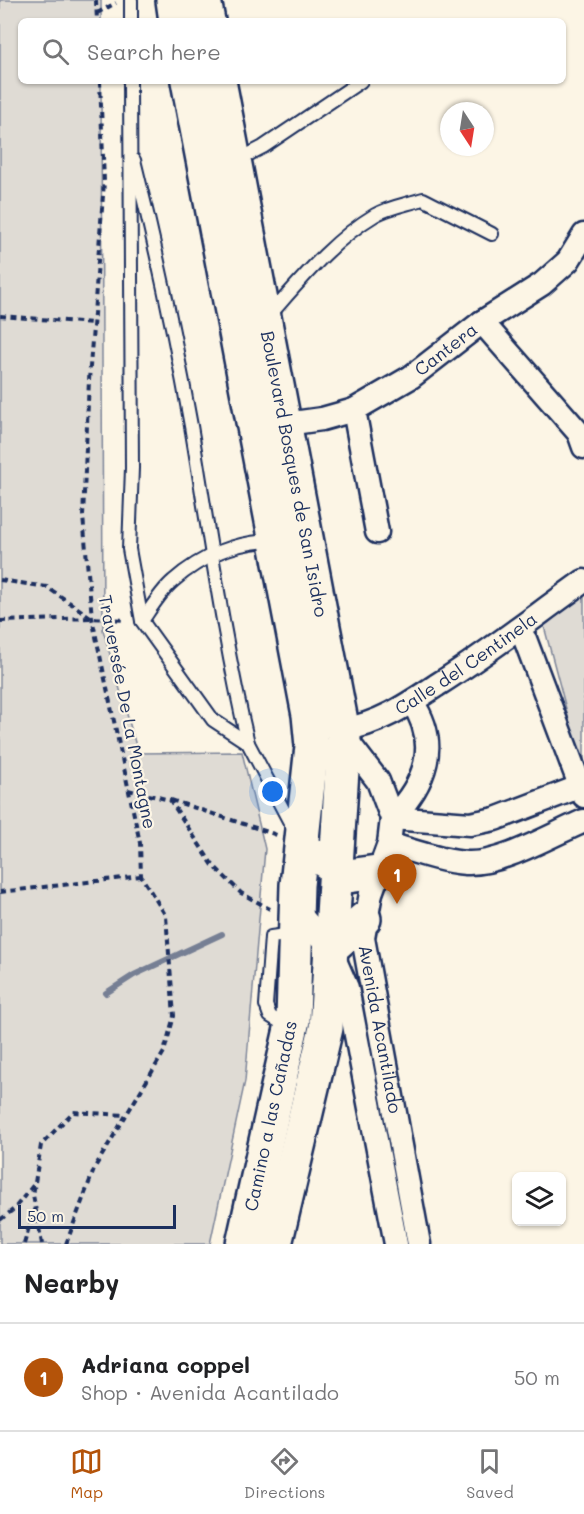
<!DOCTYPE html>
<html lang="en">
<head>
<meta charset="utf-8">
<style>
	:root { --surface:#fff; --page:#f6f6f6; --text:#202124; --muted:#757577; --line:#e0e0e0; --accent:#b45309 }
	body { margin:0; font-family:Mali,sans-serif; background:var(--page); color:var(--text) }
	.controls { position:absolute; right:18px; bottom:18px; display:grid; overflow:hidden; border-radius:9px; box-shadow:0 2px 4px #0004 }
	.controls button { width:54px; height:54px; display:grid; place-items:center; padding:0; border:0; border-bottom:2px solid var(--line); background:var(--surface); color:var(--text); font:30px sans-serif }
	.compass { position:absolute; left:440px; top:102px; width:54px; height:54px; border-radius:50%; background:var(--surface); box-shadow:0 2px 4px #0004; rotate:168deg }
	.scale { position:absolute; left:18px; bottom:15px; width:158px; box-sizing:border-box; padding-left:6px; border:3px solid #1b2f5e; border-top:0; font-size:16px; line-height:21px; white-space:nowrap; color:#1b2f5e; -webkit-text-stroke:4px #fcf5e5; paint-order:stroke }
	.you { position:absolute; left:273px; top:792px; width:21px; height:21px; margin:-15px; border:4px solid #fff; border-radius:50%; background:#1a73e8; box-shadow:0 0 0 9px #1a73e833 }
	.badge { display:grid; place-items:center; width:39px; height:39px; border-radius:50%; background:var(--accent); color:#fff; font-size:20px; font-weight:700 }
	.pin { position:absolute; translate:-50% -50px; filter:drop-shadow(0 2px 3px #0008) }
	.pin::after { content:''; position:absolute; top:32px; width:21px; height:18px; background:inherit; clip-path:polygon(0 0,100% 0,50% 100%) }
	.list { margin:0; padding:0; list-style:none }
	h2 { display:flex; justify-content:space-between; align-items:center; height:78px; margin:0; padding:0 24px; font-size:26px }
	h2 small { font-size:20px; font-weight:400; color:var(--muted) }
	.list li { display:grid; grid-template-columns:39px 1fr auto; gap:18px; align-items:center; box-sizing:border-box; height:108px; padding:0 24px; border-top:2px solid var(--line) }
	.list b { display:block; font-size:22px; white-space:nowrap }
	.list p { margin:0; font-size:20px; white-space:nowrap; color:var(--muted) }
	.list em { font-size:20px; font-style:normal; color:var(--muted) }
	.icon { flex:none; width:33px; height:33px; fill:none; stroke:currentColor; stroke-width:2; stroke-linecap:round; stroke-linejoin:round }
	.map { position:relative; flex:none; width:584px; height:1244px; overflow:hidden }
	.search { position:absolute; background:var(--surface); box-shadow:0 2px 4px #0004; left:18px; right:18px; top:18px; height:66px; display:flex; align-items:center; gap:15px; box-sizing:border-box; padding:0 21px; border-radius:9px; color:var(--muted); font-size:22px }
	.sheet { height:186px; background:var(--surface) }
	nav { display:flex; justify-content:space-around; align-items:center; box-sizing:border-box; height:84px; border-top:2px solid var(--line); background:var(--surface); font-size:16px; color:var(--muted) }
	nav a { display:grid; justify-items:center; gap:3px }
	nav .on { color:var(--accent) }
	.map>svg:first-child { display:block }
	.green { fill:#dfdbd4; stroke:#7d8599; stroke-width:1.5 }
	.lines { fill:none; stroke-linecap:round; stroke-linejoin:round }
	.stream { stroke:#767f94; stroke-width:6 }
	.service-casing { stroke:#1b2f5e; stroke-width:16 }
	.minor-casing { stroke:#1b2f5e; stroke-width:27 }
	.secondary-casing { stroke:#1b2f5e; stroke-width:38 }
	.path { stroke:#1b2f5e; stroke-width:4; stroke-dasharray:6 4.5; stroke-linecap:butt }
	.service { stroke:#fcf5e5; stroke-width:12 }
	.minor { stroke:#fcf5e5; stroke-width:22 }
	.secondary { stroke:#fcf5e5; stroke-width:33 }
	.labels { text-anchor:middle; stroke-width:4.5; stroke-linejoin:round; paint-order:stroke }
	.street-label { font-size:18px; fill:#1b2f5e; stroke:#fcf5e5 }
</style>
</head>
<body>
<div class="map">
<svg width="584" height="1244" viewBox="0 0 584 1244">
	<rect width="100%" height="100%" fill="#fcf5e5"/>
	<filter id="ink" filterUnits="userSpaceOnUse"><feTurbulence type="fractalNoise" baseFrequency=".0167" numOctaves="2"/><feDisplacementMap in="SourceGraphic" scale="12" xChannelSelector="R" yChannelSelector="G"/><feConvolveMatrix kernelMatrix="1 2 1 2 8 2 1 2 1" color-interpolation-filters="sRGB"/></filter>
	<g filter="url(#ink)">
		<g class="green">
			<path d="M0,0H101V21H21V81H101L103,630L138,753L242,752L265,849L245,1081L210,1244H0Z"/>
			<path d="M584,583V776L541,615Z"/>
		</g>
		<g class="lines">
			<path class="stream" d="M106,993L134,975L222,934"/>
			<g class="service-casing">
				<g id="service">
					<path d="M131,21V0"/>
					<path d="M130,81L132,468L129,549L142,621L213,720L248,743L295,832"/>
					<path d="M134,160C156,248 175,336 191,426C209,532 223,638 248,743"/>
					<path d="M236,161L263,147L361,81"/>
					<path d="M268,317C300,281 333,240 375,215C389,207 408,204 423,199L492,234"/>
					<path d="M142,621C151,608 161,591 173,581C201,556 237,541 274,541"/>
					<path d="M288,1027L270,1016L266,1005L271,937L293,934"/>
				</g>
			</g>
			<g class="minor-casing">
				<g id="minor">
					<path d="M482,322L579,433L584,447"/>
					<path d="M354,410L377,532"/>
					<path id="s1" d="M286,424L322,419L354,410L411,377L482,322L542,284L568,261L584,235"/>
					<path d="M525,639L584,796"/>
					<path id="s2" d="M342,730C379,724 407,705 437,685C488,653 535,616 584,581"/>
					<path id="s3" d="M344,737L378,781L392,818L389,844L371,893L363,938L419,1244"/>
					<path d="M392,818L470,824L495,819L584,785"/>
					<path d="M392,818C425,784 441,745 412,702"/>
					<path d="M389,844C414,851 440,861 466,863C501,865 551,835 584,821"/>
					<path d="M296,910L330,949L347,988L396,1244"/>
				</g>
			</g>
			<g class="secondary-casing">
				<g id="secondary">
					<path d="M173,0L176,21"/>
					<path d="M204,0L208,21"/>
					<path d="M188,81L309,715L312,746L297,885L293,1020L243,1244"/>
					<path id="s4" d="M219,81L344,737L326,1028L275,1244"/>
					<path d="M317,856L348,876L377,872"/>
					<path d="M330,949L364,919"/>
				</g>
			</g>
			<g class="path">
				<path d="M96,0L97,21"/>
				<path d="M97,13L116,3"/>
				<path d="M0,316L93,323"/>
				<path d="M0,580L47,587L92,618L126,620"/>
				<path d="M0,621L92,618"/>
				<path d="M128,790L170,800L212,864L241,893L270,909"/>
				<path d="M171,800L277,835"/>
				<path d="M0,892L141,876"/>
				<path d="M0,1220L14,1209L35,1183"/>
				<path d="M24,1244L35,1207"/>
				<path d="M42,1244L33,1195L41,1145L73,1112L125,1115"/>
				<path d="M66,1244L95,1167L164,1052L174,1016L166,916L141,876L140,843L92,618L83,516L89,380L104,182L100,81"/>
			</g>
			<use href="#service" class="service"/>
			<use href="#minor" class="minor"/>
			<use href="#secondary" class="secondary"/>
		</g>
	</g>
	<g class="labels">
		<g class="street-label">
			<text dy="6" stroke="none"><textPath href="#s1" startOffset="180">Cantera</textPath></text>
			<text dy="6" stroke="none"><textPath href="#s4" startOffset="400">Boulevard Bosques de San Isidro</textPath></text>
			<text dy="6" stroke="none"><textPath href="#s2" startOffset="142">Calle del Centinela</textPath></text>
			<text transform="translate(127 712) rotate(79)" y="6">Traversée De La Montagne</text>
			<text dy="6" stroke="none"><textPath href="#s3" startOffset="312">Avenida Acantilado</textPath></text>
			<text transform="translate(271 1116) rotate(-78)" y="6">Camino a las Cañadas</text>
		</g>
	</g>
</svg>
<div class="controls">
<button><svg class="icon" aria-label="layers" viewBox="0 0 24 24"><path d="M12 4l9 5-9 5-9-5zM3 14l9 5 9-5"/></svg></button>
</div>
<svg class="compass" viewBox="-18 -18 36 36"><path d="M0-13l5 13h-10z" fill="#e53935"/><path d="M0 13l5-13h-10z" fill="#757577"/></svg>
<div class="scale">50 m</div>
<div class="you"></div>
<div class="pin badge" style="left:397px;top:904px">1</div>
<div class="search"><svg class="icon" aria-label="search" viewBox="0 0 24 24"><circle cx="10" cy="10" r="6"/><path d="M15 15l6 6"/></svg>Search here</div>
</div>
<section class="sheet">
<h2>Nearby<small></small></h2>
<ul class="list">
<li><span class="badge">1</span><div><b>Adriana coppel</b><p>Shop · Avenida Acantilado</p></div><em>50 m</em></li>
</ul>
</section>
<nav>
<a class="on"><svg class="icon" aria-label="map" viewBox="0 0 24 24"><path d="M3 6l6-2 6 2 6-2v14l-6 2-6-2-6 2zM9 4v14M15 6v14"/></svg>Map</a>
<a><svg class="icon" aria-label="directions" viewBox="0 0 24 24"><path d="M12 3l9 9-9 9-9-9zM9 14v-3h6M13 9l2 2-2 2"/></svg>Directions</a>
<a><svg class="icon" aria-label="saved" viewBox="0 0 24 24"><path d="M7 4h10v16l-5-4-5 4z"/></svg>Saved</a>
</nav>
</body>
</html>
